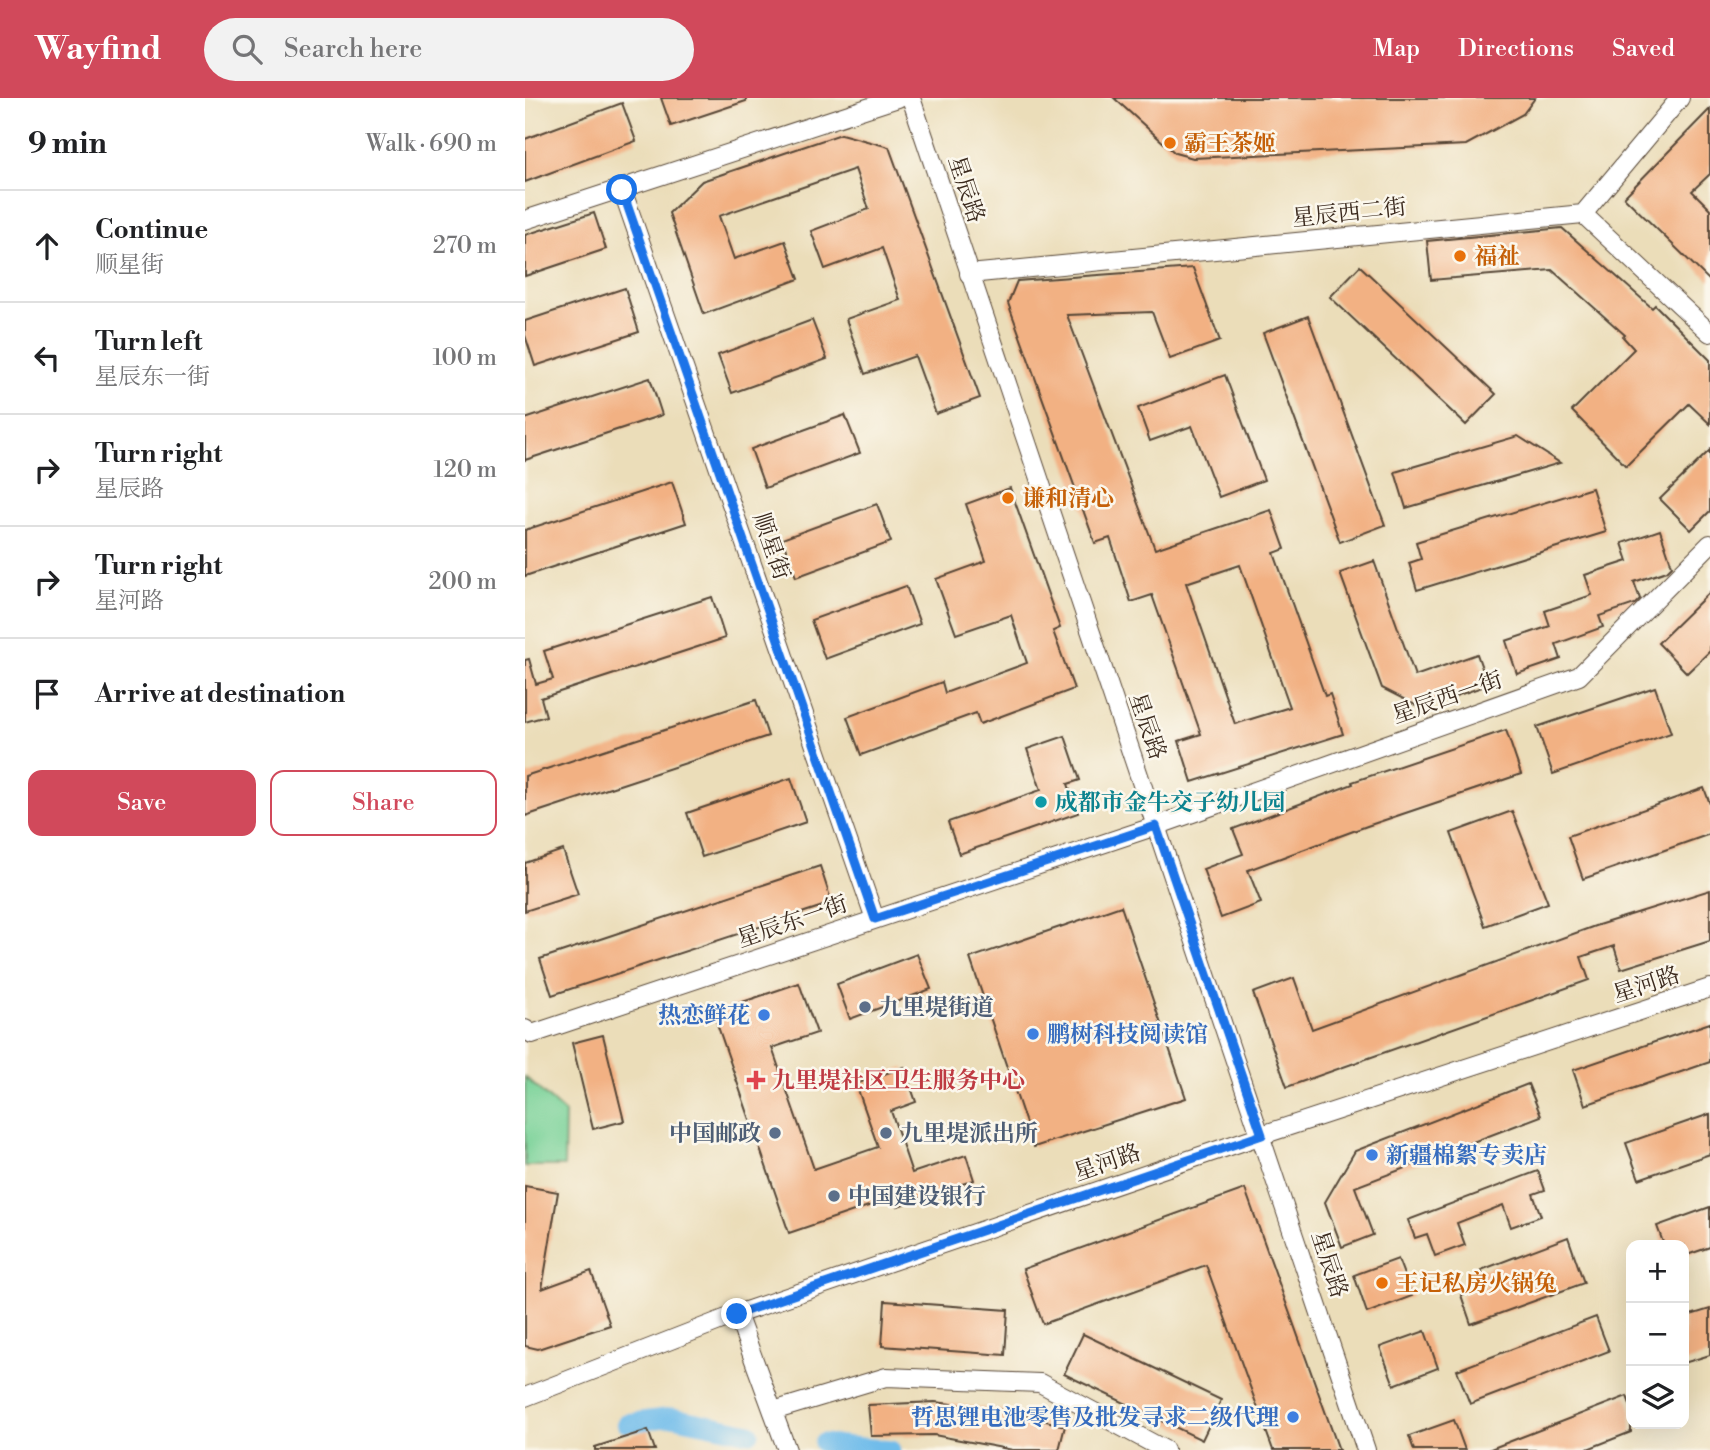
<!DOCTYPE html>
<html lang="en">
<head>
<meta charset="utf-8">
<style>
	:root { --surface:#fff; --page:#f2f2f2; --text:#202124; --muted:#757577; --line:#e0e0e0; --accent:#d1495b }
	body { margin:0; font-family:"Libre Bodoni","Noto Serif SC",serif; background:var(--page); color:var(--text) }
	.controls { position:absolute; right:21px; bottom:21px; display:grid; overflow:hidden; border-radius:14px; box-shadow:0 7px 28px #0002 }
	.controls button { width:63px; height:63px; display:grid; place-items:center; padding:0; border:0; border-bottom:2px solid var(--line); background:var(--surface); color:var(--text); font:35px sans-serif }
	.stop { position:absolute; width:21px; height:21px; margin:-16px; border:5px solid #1a73e8; border-radius:50%; background:#fff }
	.stop.end { background:#1a73e8; border-color:#fff; box-shadow:0 2px 7px #0008 }
	.list { margin:0; padding:0; list-style:none }
	h2 { display:flex; justify-content:space-between; align-items:center; height:91px; margin:0; padding:0 28px; font-size:30px }
	h2 small { font-size:23px; font-weight:400; color:var(--muted) }
	.list li { display:grid; grid-template-columns:46px 1fr auto; gap:21px; align-items:center; box-sizing:border-box; height:112px; padding:0 28px; border-top:2px solid var(--line) }
	.list b { display:block; font-size:26px; white-space:nowrap }
	.list p { margin:0; font-size:23px; white-space:nowrap; color:var(--muted) }
	.list em { font-size:23px; font-style:normal; color:var(--muted) }
	.actions { display:flex; gap:14px; padding:21px 28px }
	.actions a { flex:1; padding:16px 0; border:2px solid var(--accent); border-radius:14px; text-align:center; font-size:24px; color:var(--accent) }
	.actions .main { background:var(--accent); color:#fff }
	.icon { flex:none; width:38px; height:38px; fill:none; stroke:currentColor; stroke-width:2; stroke-linecap:round; stroke-linejoin:round }
	.map { position:relative; flex:none; width:1185px; height:1352px; overflow:hidden }
	header { display:flex; align-items:center; gap:42px; box-sizing:border-box; height:98px; padding:0 35px; background:var(--accent); color:#fff }
	header strong { font-size:33px }
	nav { display:flex; gap:38px; margin-inline-start:auto; font-size:24px }
	.search { width:490px; height:63px; background:var(--page); display:flex; align-items:center; gap:18px; box-sizing:border-box; padding:0 24px; border-radius:38px; color:var(--muted); font-size:26px }
	main { display:flex }
	aside { flex:1; background:var(--surface) }
	.map>svg:first-child { display:block }
	.green { fill:#78d197; stroke:#5a7e5a; stroke-width:2 }
	.lines { fill:none; stroke-linecap:round; stroke-linejoin:round }
	.canal { stroke:#70bcea; stroke-width:19 }
	.building { fill:#f2b183; fill-rule:evenodd }
	.minor-casing { stroke:#554535; stroke-width:20 }
	.minor { stroke:#fff; stroke-width:18 }
	.route { stroke:#1a73e8; stroke-width:9 }
	.food-dot { fill:#e8710a; stroke:#fbf7ec; stroke-width:2.5 }
	.culture-dot { fill:#0f9aa8; stroke:#fbf7ec; stroke-width:2.5 }
	.service-dot { fill:#5c6f8a; stroke:#fbf7ec; stroke-width:2.5 }
	.shop-dot { fill:#3f7fe0; stroke:#fbf7ec; stroke-width:2.5 }
	.health-dot { fill:#e0444e; stroke:#fbf7ec; stroke-width:2.5 }
	.labels { text-anchor:middle; stroke-width:5; stroke-linejoin:round; paint-order:stroke }
	.food-label { font-size:23px; font-weight:bold; fill:#c56008; stroke:#fbf7ec; text-anchor:start }
	.street-label { font-size:23px; fill:#3b2a1e; stroke:#fbf7ec }
	.culture-label { font-size:23px; font-weight:bold; fill:#0d838f; stroke:#fbf7ec; text-anchor:start }
	.service-label { font-size:23px; font-weight:bold; fill:#4e5e75; stroke:#fbf7ec; text-anchor:start }
	.shop-label { font-size:23px; font-weight:bold; fill:#366cbe; stroke:#fbf7ec; text-anchor:end }
	.health-label { font-size:23px; font-weight:bold; fill:#be3a42; stroke:#fbf7ec; text-anchor:start }
</style>
</head>
<body>
<header>
<strong>Wayfind</strong>
<div class="search"><svg class="icon" aria-label="search" viewBox="0 0 24 24"><circle cx="10" cy="10" r="6"/><path d="M15 15l6 6"/></svg>Search here</div>
<nav><a>Map</a><a>Directions</a><a>Saved</a></nav>
</header>
<main>
<aside>
<h2>9 min<small>Walk · 690 m</small></h2>
<ul class="list">
<li><svg class="icon" aria-label="ahead" viewBox="0 0 24 24"><path d="M12 20V5M6 11l6-6 6 6"/></svg><div><b>Continue</b><p>顺星街</p></div><em>270 m</em></li>
<li><svg class="icon" aria-label="left" viewBox="0 0 24 24"><path d="M17 20v-9H6M10 6l-5 5 5 5"/></svg><div><b>Turn left</b><p>星辰东一街</p></div><em>100 m</em></li>
<li><svg class="icon" aria-label="right" viewBox="0 0 24 24"><path d="M7 20v-9h11M14 6l5 5-5 5"/></svg><div><b>Turn right</b><p>星辰路</p></div><em>120 m</em></li>
<li><svg class="icon" aria-label="right" viewBox="0 0 24 24"><path d="M7 20v-9h11M14 6l5 5-5 5"/></svg><div><b>Turn right</b><p>星河路</p></div><em>200 m</em></li>
<li><svg class="icon" aria-label="arrive" viewBox="0 0 24 24"><path d="M6 21V4h12l-3 4 3 4H6"/></svg><div><b>Arrive at destination</b></div></li>
</ul>
<div class="actions"><a class="main">Save</a><a>Share</a></div>
</aside>
<div class="map">
<svg width="1185" height="1352" viewBox="0 0 1185 1352">
	<rect width="100%" height="100%" fill="#fbf7ec"/>
	<filter id="ink" filterUnits="userSpaceOnUse"><feTurbulence type="fractalNoise" baseFrequency=".0143" numOctaves="2"/><feDisplacementMap in="SourceGraphic" scale="14" xChannelSelector="R" yChannelSelector="G"/><feConvolveMatrix kernelMatrix="1 2 1 2 8 2 1 2 1" color-interpolation-filters="sRGB"/></filter>
	<filter id="wash" filterUnits="userSpaceOnUse"><feTurbulence type="fractalNoise" baseFrequency=".00686" numOctaves="4" result="noise"/><feDisplacementMap in="SourceGraphic" scale="28" xChannelSelector="R" yChannelSelector="G"/><feGaussianBlur stdDeviation="1.57" result="paint"/><feColorMatrix in="noise" values="0 0 0 0 0 0 0 0 0 0 0 0 0 0 0 0 0 1.4 0 .05"/><feComposite in="paint" operator="in"/></filter>
	<g filter="url(#wash)">
		<rect width="100%" height="100%" fill="#ebddb9"/>
		<path class="green" d="M0,979L40,1015L39,1068H0Z"/>
		<g class="lines">
			<g class="canal">
				<path d="M101,1325L148,1319L225,1335"/>
				<path d="M298,1345L366,1352"/>
			</g>
		</g>
		<g id="blocks">
			<g class="building">
				<path d="M136,0H221V3L146,28Z"/>
				<path d="M589,0H1010L998,16L941,47L668,60L650,55Z"/>
				<path d="M97,5L111,43L0,84V41Z"/>
				<path d="M1185,11V76L1167,93L1185,111V183L1099,99Z"/>
				<path d="M316,36L364,49L455,300L411,316L390,258L340,276L321,221L375,202L357,150L300,171L286,133L344,111L330,71L194,118L209,161L260,143L274,181L179,216L144,115L177,83Z"/>
				<path d="M69,115L81,151L0,178V137Z"/>
				<path d="M1037,130L1127,210L1130,207L1185,262V326L1164,306L1101,368L1047,313L1109,251L1098,239L1100,237L1027,172L906,182L902,143Z"/>
				<path d="M835,168L971,296L941,327L805,199Z"/>
				<path d="M668,170L695,243L645,261L627,214L542,217L630,451L746,412L760,451L749,455L800,598L805,596L818,636L667,684L654,643L676,636L627,497L606,504L585,440L570,445L483,205L492,183ZM715,467L765,609L710,626L661,485Z"/>
				<path d="M100,190L114,234L10,268L0,237V223Z"/>
				<path d="M783,218L860,427L815,444L738,235Z"/>
				<path d="M287,222L302,261L207,295L193,257Z"/>
				<path d="M700,277L739,382L694,399L667,328L625,343L613,310Z"/>
				<path d="M125,280L137,317L0,362V321Z"/>
				<path d="M320,317L335,355L240,390L226,351Z"/>
				<path d="M993,338L1035,365L881,410L870,374Z"/>
				<path d="M1185,352V413L1166,432L1135,401Z"/>
				<path d="M147,384L161,425L0,478V432Z"/>
				<path d="M485,390L535,530L528,533L549,591L455,626L451,615L336,657L322,619L417,584L420,595L502,565L486,517L431,536L411,481L461,463L441,406Z"/>
				<path d="M1067,390L1081,434L892,492L884,465L896,461L891,444Z"/>
				<path d="M352,406L366,444L271,479L257,441Z"/>
				<path d="M1135,432L1147,468L1142,473L1109,484L1115,501L1110,506L1074,518L1078,529L1031,546L1036,561L992,576L981,543L1025,528L1020,513L1067,497L1060,477L1103,463L1097,445Z"/>
				<path d="M849,463L890,578L952,556L963,587L896,610L857,590L815,475Z"/>
				<path d="M381,488L395,526L300,561L286,522Z"/>
				<path d="M1185,494V553L1162,575L1133,545Z"/>
				<path d="M187,499L200,540L16,600L21,618L0,624V562L4,561L11,586L28,581L19,553Z"/>
				<path d="M1130,589L1146,635L1028,676L1012,629Z"/>
				<path d="M231,602L243,638L0,718V678Z"/>
				<path d="M981,632L996,676L842,728L723,772L736,805L696,820L678,771L718,756L708,731L828,686L827,684Z"/>
				<path d="M540,638L555,682L543,686L553,715L434,756L423,724L516,692L502,651Z"/>
				<path d="M266,680L281,724L177,759L162,715Z"/>
				<path d="M1179,690L1185,706V736L1058,781L1043,738Z"/>
				<path d="M987,713L1023,805L960,828L926,735Z"/>
				<path d="M38,752L53,796L0,813V765Z"/>
				<path d="M295,768L307,805L27,897L15,861Z"/>
				<path d="M1185,792V843L1096,871L1089,848L1056,859L1064,882L762,989L728,895L769,880L787,931L1070,828Z"/>
				<path d="M596,808L661,1000L509,1049L445,860Z"/>
				<path d="M392,856L406,891L325,921L312,886Z"/>
				<path d="M274,885L292,935L247,950L289,1071L353,1049L331,986L379,969L391,1004L366,1013L387,1075L441,1057L449,1082L373,1108L370,1099L264,1135L188,914Z"/>
				<path d="M1185,925V964L1060,1007L1048,972Z"/>
				<path d="M78,937L99,1023L68,1031L47,945Z"/>
				<path d="M1003,986L1016,1018L830,1089L848,1137L817,1149L800,1104L830,1053Z"/>
				<path d="M1185,1016V1056L1114,1081L1101,1045Z"/>
				<path d="M1013,1073L1020,1092L1008,1096L1016,1118L986,1129L978,1107L932,1125L940,1147L910,1158L902,1136L890,1140L883,1122Z"/>
				<path d="M0,1088L33,1094L17,1191L66,1173L85,1227L13,1251L0,1248Z"/>
				<path d="M720,1091L814,1352H748L681,1167L518,1226L498,1171Z"/>
				<path d="M1185,1109V1149L1159,1158V1147H1139L1132,1128Z"/>
				<path d="M1043,1139L1059,1185L946,1226L936,1197L962,1188L956,1172Z"/>
				<path d="M873,1161L887,1198L842,1215L829,1177Z"/>
				<path d="M360,1203L483,1212L480,1257L357,1248Z"/>
				<path d="M1185,1211V1257L1159,1265V1219Z"/>
				<path d="M1071,1219L1084,1253L945,1306L932,1272Z"/>
				<path d="M900,1233L913,1270L869,1287L855,1249Z"/>
				<path d="M558,1236L696,1302L677,1342L539,1276Z"/>
				<path d="M1102,1298L1106,1309V1334L1060,1352H963Z"/>
				<path d="M410,1304L483,1313L540,1328L534,1352H488L409,1337L346,1338L343,1307Z"/>
				<path d="M929,1322L940,1352H889L884,1338Z"/>
				<path d="M123,1332L130,1352H70V1349Z"/>
			</g>
		</g>
	</g>
	<g filter="url(#ink)">
		<use href="#blocks" fill-opacity="0" stroke="#554535" stroke-width="2"/>
		<g class="lines">
			<g class="minor-casing">
				<g id="minor">
					<path d="M386,0L841,1352"/>
					<path d="M97,91L350,821"/>
					<path d="M1058,116L1185,235"/>
					<path d="M0,122L373,0"/>
					<path d="M444,176L1058,116L1155,0"/>
					<path d="M0,931L7,936L631,728L1054,578L1185,446"/>
					<path d="M212,1216L262,1352"/>
					<path d="M0,1299L212,1216L737,1037L1185,890"/>
					<path d="M248,1313L361,1279L515,1285L640,1352"/>
				</g>
			</g>
			<use href="#minor" class="minor"/>
		</g>
	</g>
	<g class="lines" filter="url(#ink)">
		<path class="route" d="M97,92L350,821L631,728L737,1037L212,1216"/>
	</g>
	<g class="food-dot">
		<circle cx="645" cy="45" r="7"/>
		<circle cx="935" cy="158" r="7"/>
		<circle cx="483" cy="400" r="7"/>
		<circle cx="857" cy="1185" r="7"/>
	</g>
	<circle class="culture-dot" cx="516" cy="704" r="7"/>
	<g class="service-dot">
		<circle cx="340" cy="909" r="7"/>
		<circle cx="250" cy="1035" r="7"/>
		<circle cx="361" cy="1035" r="7"/>
		<circle cx="309" cy="1098" r="7"/>
	</g>
	<g class="shop-dot">
		<circle cx="239" cy="917" r="7"/>
		<circle cx="508" cy="936" r="7"/>
		<circle cx="847" cy="1057" r="7"/>
		<circle cx="768" cy="1319" r="7"/>
	</g>
	<path class="health-dot" d="M227.5 971.5h7v7h7v7h-7v7h-7v-7h-7v-7h7z"/>
	<g class="labels">
		<g class="food-label">
			<text x="659" y="53">霸王茶姬</text>
			<text x="949" y="166">福祉</text>
			<text x="497" y="408">谦和清心</text>
			<text x="871" y="1193">王记私房火锅兔</text>
		</g>
		<g class="street-label">
			<text transform="translate(442 91) rotate(72)" y="8">星辰路</text>
			<text transform="translate(824 114) rotate(-6)" y="8">星辰西二街</text>
			<text transform="translate(247 448) rotate(71)" y="8">顺星街</text>
			<text transform="translate(922 599) rotate(-19)" y="8">星辰西一街</text>
			<text transform="translate(623 628) rotate(71)" y="8">星辰路</text>
			<text transform="translate(267 823) rotate(-19)" y="8">星辰东一街</text>
			<text transform="translate(1121 886) rotate(-18)" y="8">星河路</text>
			<text transform="translate(582 1064) rotate(-19)" y="8">星河路</text>
			<text transform="translate(805 1166) rotate(72)" y="8">星辰路</text>
		</g>
		<g class="culture-label">
			<text x="530" y="712">成都市金牛交子幼儿园</text>
		</g>
		<g class="service-label">
			<text x="354" y="917">九里堤街道</text>
			<text x="236" y="1043" text-anchor="end">中国邮政</text>
			<text x="375" y="1043">九里堤派出所</text>
			<text x="323" y="1106">中国建设银行</text>
		</g>
		<g class="shop-label">
			<text x="225" y="925">热恋鲜花</text>
			<text x="522" y="944" text-anchor="start">鹏树科技阅读馆</text>
			<text x="861" y="1065" text-anchor="start">新疆棉絮专卖店</text>
			<text x="754" y="1327">哲思锂电池零售及批发寻求二级代理</text>
		</g>
		<g class="health-label">
			<text x="247" y="990">九里堤社区卫生服务中心</text>
		</g>
	</g>
</svg>
<div class="controls">
<button>+</button>
<button>−</button>
<button><svg class="icon" aria-label="layers" viewBox="0 0 24 24"><path d="M12 4l9 5-9 5-9-5zM3 14l9 5 9-5"/></svg></button>
</div>
<div class="stop" style="left:97px;top:92px"></div>
<div class="stop end" style="left:212px;top:1216px"></div>
</div>
</main>
</body>
</html>
